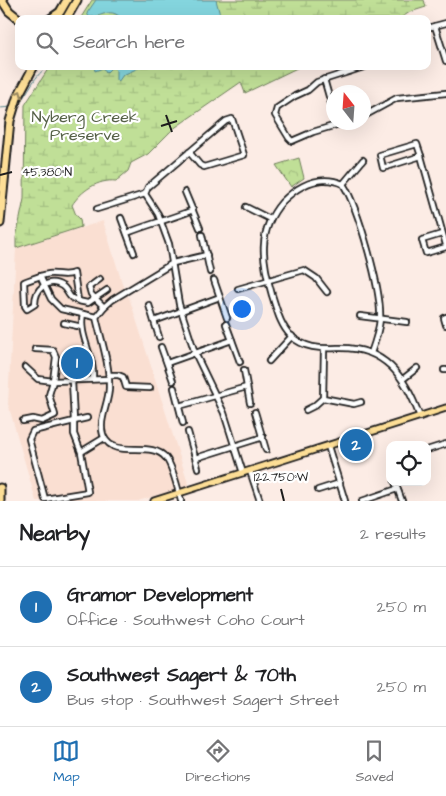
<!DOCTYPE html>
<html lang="en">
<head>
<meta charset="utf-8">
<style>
	:root { --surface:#fff; --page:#f6f6f6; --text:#202124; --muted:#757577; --line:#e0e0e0; --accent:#1f6fb2 }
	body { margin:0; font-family:"Architects Daughter",sans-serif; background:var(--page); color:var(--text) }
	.controls { position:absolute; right:15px; bottom:15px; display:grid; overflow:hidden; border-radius:10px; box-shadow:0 5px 20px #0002 }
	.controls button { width:45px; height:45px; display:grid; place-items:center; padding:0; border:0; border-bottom:1px solid var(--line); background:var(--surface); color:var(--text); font:25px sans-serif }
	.compass { position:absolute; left:326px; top:85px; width:45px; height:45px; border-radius:50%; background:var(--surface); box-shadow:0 5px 20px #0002; rotate:343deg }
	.you { position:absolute; left:241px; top:308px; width:18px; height:18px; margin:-12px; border:4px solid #fff; border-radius:50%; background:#1a73e8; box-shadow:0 0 0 8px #1a73e833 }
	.badge { display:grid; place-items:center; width:32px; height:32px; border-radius:50%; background:var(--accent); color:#fff; font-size:16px; font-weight:700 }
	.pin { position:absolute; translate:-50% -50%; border:2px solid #fff; box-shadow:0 1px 5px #0006 }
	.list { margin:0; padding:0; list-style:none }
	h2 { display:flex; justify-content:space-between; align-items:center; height:65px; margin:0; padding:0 20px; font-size:21px }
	h2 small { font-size:16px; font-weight:400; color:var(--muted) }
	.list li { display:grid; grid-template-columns:32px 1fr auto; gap:15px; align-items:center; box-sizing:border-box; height:80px; padding:0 20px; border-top:1px solid var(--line) }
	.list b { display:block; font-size:19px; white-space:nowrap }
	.list p { margin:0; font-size:16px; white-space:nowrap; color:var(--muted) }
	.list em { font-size:16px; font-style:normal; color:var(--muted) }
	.icon { flex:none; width:28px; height:28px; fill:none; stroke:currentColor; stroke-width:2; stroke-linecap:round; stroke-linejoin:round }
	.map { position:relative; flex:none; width:446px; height:501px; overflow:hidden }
	.search { position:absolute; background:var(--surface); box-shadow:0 5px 20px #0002; left:15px; right:15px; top:15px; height:55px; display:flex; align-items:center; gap:12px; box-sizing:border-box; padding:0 18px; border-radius:10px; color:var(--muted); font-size:19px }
	.sheet { height:225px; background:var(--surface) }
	nav { display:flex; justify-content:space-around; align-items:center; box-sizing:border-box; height:70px; border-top:1px solid var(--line); background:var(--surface); font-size:14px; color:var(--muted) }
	nav a { display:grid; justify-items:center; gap:2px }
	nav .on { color:var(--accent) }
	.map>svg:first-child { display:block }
	.built { fill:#fadfd2 }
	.wetland { fill:url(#wetland-marsh); stroke:#6e7e5a }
	.park { fill:url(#park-crowns); stroke:#6e7e5a }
	.water { fill:#84d5de; stroke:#5a8b90 }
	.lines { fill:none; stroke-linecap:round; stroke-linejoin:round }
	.stream { stroke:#5a8b90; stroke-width:1 }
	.minor-casing { stroke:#1c1c1c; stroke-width:8 }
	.major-casing { stroke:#1c1c1c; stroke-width:9 }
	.highway-casing { stroke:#1c1c1c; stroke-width:11 }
	.minor { stroke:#fff; stroke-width:4.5 }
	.major { stroke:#fdde96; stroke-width:5.5 }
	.highway { stroke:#fdde96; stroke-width:7 }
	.oneway { stroke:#98875f }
	.ticks { fill:none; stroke:#1c1c1c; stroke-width:2 }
	.labels { text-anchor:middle; stroke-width:4.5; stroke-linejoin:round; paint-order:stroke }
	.park-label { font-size:16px; fill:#556047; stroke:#fff }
	.ticks-label { font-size:12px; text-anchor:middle; fill:#1c1c1c; stroke:#fff; stroke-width:4.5; stroke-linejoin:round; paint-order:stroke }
</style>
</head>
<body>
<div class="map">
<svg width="446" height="501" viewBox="0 0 446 501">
	<defs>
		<pattern id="wetland-marsh" width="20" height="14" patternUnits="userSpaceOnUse" patternTransform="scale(1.25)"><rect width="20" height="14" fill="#c0df97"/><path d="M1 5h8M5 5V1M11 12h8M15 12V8" fill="none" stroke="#a4bf82"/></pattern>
		<pattern id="park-crowns" width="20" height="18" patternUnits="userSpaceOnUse" patternTransform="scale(1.25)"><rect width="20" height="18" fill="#c0df97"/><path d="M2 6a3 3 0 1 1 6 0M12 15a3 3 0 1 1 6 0" fill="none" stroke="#a4bf82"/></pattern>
	</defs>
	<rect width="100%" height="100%" fill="#fcece5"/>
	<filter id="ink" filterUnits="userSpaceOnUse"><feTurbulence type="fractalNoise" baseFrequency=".02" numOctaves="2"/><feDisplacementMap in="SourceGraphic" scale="10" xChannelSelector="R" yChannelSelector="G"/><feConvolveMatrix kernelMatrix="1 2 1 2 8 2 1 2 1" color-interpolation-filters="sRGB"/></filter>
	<g filter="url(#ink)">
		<path class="built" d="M103,221L123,286L130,300L189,486L138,501H36L8,404L16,248Z"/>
		<g class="wetland">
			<path d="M92,0H424L426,7L410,12L399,19H80Z"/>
			<path d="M50,66H301L245,93L241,82L173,129L148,154L131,163L128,171L116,181C98,179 81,191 72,205L76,215L80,219L81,227L16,248V238L24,199L25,105Z"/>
		</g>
		<path class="park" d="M299,158L304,178L291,187L276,165Z"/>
		<g class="water">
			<path d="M96,0H216L221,19H120V17C109,7 101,18 89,17L87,13Z"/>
			<path d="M94,66H143L123,75L118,82L116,80V70L114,68H111L106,73L103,68L95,71Z"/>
		</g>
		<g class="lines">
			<g class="stream">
				<path d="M18,104C29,93 34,74 49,66"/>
				<path d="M0,108L12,107"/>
			</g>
			<g class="minor-casing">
				<g id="minor">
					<path d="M435,26L446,61"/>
					<path d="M427,28L446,23"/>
					<path d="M324,79L334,114"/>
					<path d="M364,116L397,98L446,93"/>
					<path d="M346,122L313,132L292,141L289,138L275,115L277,108L295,96L308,90L317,82L367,66"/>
					<path d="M417,144L421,156L383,168L380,155Z"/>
					<path d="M189,152L200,165L204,167L244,155L232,119L226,121L148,187L145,194L158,214L169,244L179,304L195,353L224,413L243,473"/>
					<path d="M421,156L446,245"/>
					<path d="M343,184L363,160"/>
					<path d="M185,192L200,228"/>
					<path d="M246,207L270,219"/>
					<path d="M97,209L145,194"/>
					<path d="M121,218L134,253"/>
					<path d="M127,233C149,224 171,219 193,210"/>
					<path d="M442,234L422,240L426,253L446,247"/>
					<path d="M202,235L210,272"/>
					<path d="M40,276L51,299L61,309L96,317"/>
					<path d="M100,279L89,287L91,294L104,307"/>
					<path d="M214,280L227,318"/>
					<path d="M238,289L304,270L316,278L327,292"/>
					<path d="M78,300L74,273C65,277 58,273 49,274C41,275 32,279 24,282L25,306L27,309L35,304C35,289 48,277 62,286C67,289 68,296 72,298C76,301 83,302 88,303L107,290"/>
					<path d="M149,305L159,337"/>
					<path d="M83,314C78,336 95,356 93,379"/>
					<path d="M360,316L407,322"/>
					<path d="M446,317L444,318L446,325"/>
					<path d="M154,321L220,297"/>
					<path d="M64,323L82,327"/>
					<path d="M226,324L240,362"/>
					<path d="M161,347L173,381"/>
					<path d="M371,353C375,342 379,331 380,319C382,291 358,207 343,184C329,178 317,179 303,186C295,190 288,196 282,202C257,231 262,261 272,295C277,310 280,325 291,336C304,348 320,349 337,348C385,346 405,376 420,417"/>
					<path d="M269,361L292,336"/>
					<path d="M167,363L232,340"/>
					<path d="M25,367L38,379L53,381L109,379"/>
					<path d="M244,370L250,403"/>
					<path d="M444,370H446"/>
					<path d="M109,375H118L123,377L126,387L150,388"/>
					<path d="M403,379L417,368"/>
					<path d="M72,380L74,421L87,418"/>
					<path d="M174,388L183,423"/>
					<path d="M323,398L354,404L361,402"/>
					<path d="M179,406C202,400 224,393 247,387"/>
					<path d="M306,410L314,406L323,398L324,350"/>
					<path d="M255,412L266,450"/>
					<path d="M23,421L33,419L42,421L55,415L49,395L53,381L56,357L53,350L35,349"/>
					<path d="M188,432L198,468"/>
					<path d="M328,446L345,501"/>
					<path d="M427,450L446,444"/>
					<path d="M81,452L74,434V421L33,431L29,439L45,499L88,492L81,452L104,438"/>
					<path d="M196,458L263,437"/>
					<path d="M250,471L260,501"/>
					<path d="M395,482L402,501"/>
					<path d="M318,490L340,483"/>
					<path d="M181,501C178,489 173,467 166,458C151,439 115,460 104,437C97,422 109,403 109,388C110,364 101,340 96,317L104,307L112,300L173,263L207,255"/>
					<path d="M362,501L397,489"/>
				</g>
			</g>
			<g class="major-casing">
				<path id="major" d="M154,501L446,408"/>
			</g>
			<g class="highway-casing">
				<g id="highway">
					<path d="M2,0L9,11L19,19"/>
					<path d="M50,19L60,12L67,0"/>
					<path d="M66,19L77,0"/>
					<path d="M0,223L10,121L17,98L34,66"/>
					<path d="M0,488V501"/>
				</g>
			</g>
			<use href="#minor" class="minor"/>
			<use href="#major" class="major"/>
			<use href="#highway" class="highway"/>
		</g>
		<defs><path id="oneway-chevron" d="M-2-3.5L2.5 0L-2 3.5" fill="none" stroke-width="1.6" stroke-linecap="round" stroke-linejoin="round" transform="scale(1.25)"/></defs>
		<use class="oneway" href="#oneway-chevron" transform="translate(19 94) rotate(-67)"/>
	</g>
	<path class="ticks" d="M166,115L172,132M161,126L177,121M0,175L12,172M281,489L284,501"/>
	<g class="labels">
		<g class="park-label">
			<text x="85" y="122">Nyberg Creek<tspan x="85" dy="18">Preserve</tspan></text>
		</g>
	</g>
	<g class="ticks-label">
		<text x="47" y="176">45.380°N</text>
		<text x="281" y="481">122.750°W</text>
	</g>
</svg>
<div class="controls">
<button><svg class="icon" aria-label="locate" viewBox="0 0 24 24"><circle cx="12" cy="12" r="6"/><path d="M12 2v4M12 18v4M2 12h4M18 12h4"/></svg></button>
</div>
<svg class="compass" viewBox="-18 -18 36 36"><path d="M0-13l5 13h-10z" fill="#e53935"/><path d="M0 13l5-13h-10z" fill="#757577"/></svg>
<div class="you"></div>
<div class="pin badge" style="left:77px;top:363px">1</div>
<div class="pin badge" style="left:356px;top:445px">2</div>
<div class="search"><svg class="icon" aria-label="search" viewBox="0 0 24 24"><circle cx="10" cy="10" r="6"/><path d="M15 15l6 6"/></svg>Search here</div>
</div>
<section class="sheet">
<h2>Nearby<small>2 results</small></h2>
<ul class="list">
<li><span class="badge">1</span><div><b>Gramor Development</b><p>Office · Southwest Coho Court</p></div><em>250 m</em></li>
<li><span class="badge">2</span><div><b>Southwest Sagert &amp; 70th</b><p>Bus stop · Southwest Sagert Street</p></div><em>250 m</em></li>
</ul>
</section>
<nav>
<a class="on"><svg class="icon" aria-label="map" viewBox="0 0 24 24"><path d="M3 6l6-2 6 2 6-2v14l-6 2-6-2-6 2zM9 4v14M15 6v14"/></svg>Map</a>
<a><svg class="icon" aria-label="directions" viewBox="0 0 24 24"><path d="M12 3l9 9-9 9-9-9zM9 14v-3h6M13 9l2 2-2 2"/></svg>Directions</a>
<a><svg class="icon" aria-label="saved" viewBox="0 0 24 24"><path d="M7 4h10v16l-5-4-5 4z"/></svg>Saved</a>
</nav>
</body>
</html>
